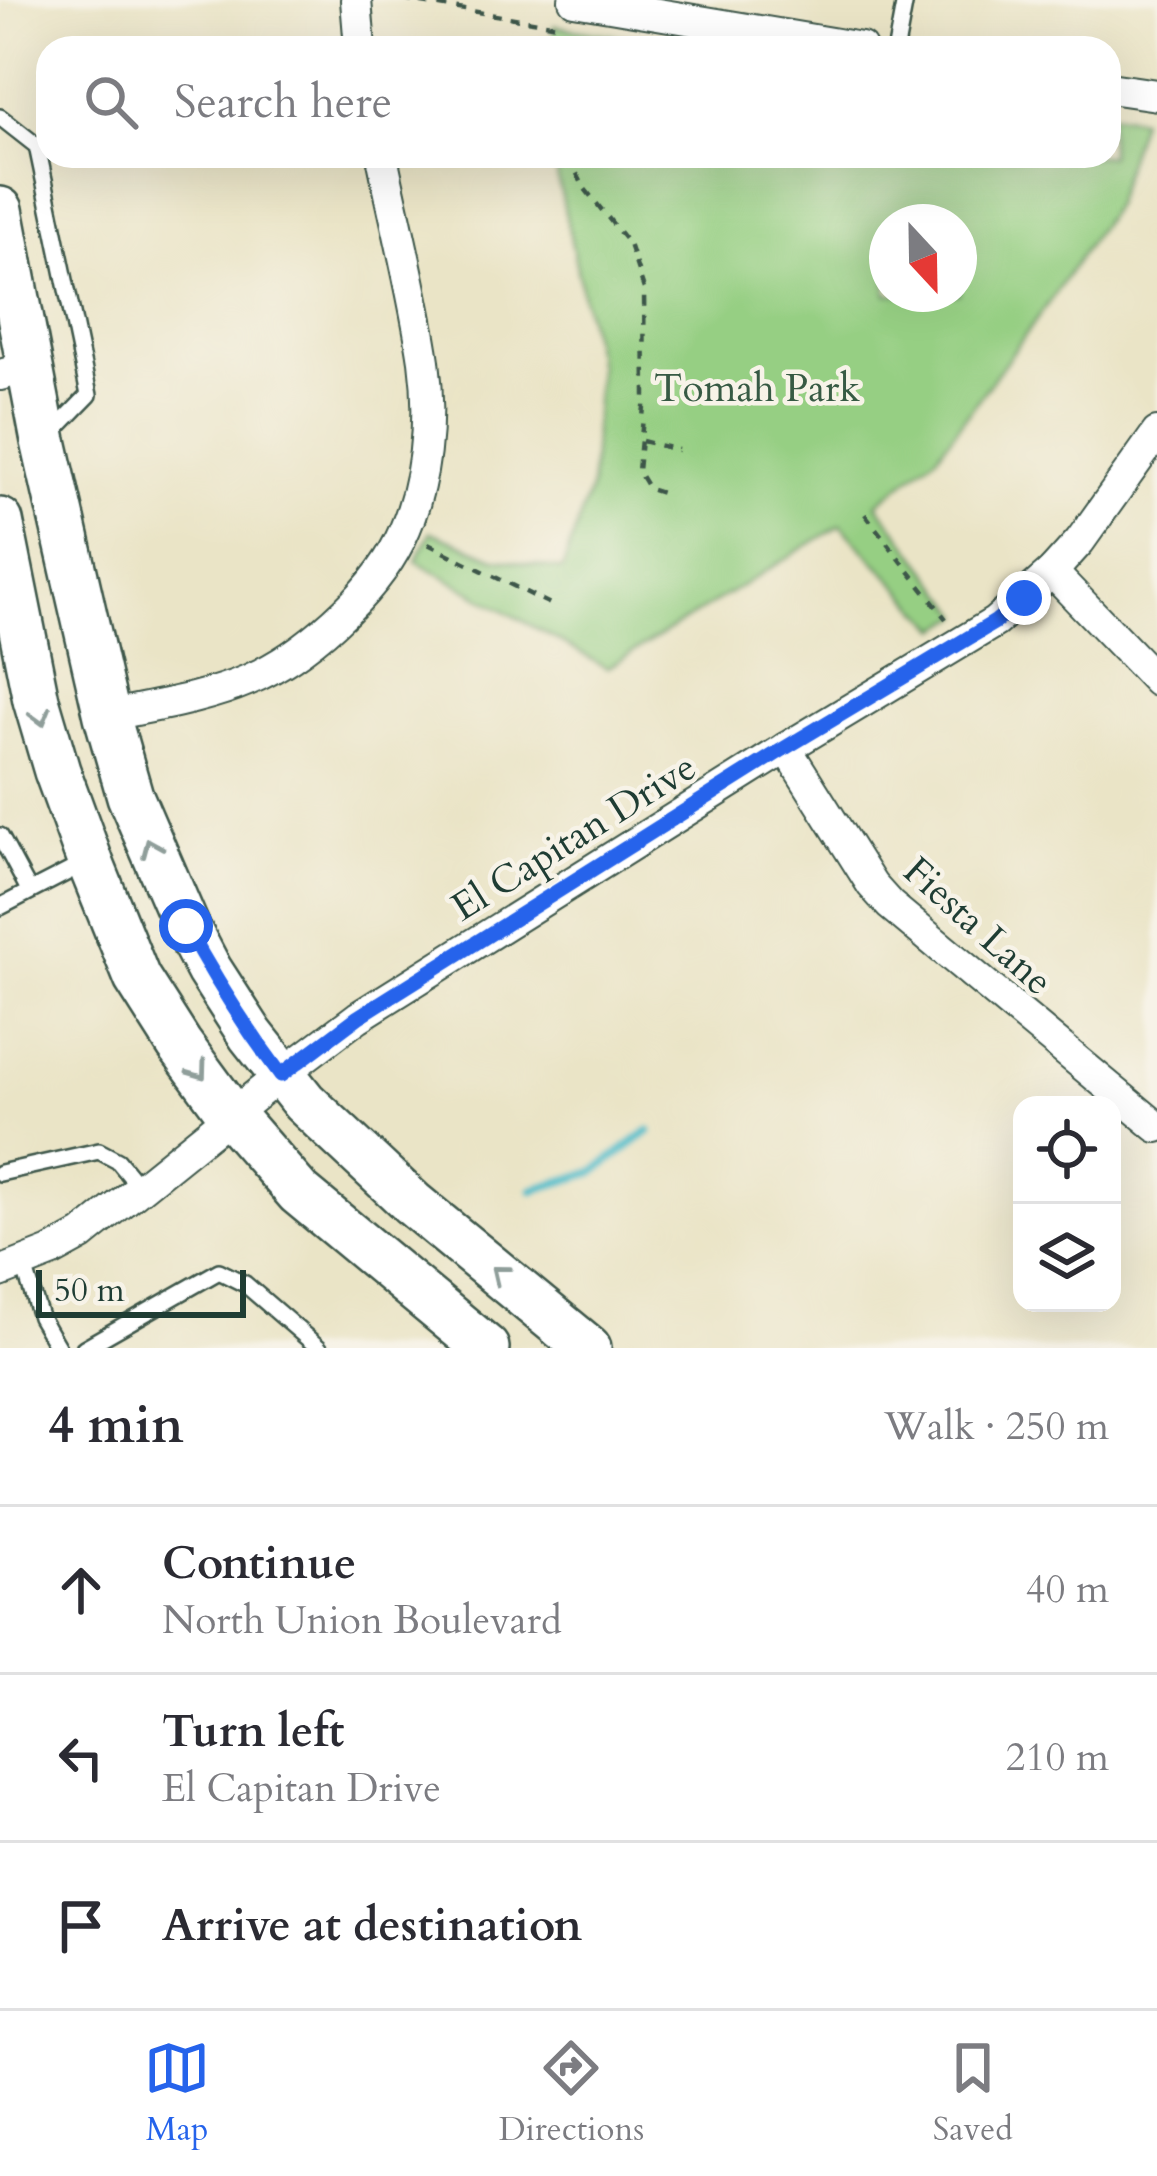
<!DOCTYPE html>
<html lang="en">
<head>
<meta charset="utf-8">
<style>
	:root { --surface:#fff; --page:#f2f2f3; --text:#2b2b33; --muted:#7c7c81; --line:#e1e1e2; --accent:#2563eb }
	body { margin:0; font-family:Cardo,serif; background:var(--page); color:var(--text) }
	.controls { position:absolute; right:36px; bottom:36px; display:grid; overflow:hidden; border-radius:24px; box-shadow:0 12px 48px #0002 }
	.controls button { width:108px; height:108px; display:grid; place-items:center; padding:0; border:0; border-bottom:3px solid var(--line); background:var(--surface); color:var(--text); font:60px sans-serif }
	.compass { position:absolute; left:869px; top:204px; width:108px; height:108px; border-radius:50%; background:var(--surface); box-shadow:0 12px 48px #0002; rotate:158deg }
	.scale { position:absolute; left:36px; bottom:30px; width:210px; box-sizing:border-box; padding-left:12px; border:6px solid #1f3d34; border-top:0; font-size:33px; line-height:42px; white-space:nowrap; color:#1f3d34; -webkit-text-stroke:9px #f7f3e8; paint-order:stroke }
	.stop { position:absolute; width:36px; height:36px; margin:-27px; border:9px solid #2563eb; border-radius:50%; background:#fff }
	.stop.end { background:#2563eb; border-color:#fff; box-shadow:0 3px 12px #0008 }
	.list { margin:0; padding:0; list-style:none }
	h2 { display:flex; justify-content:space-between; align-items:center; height:156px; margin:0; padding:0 48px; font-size:51px }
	h2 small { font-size:39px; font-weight:400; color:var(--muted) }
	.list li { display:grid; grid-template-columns:78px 1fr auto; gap:36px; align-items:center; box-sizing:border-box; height:168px; padding:0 48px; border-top:3px solid var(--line) }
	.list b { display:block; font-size:45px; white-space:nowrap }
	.list p { margin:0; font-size:39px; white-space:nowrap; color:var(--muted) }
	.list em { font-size:39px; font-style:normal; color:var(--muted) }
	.icon { flex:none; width:66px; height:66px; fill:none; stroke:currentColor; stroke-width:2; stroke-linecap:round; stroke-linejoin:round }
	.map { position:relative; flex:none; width:1157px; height:1348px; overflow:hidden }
	.search { position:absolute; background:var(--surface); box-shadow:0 12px 48px #0002; left:36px; right:36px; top:36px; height:132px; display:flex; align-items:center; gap:30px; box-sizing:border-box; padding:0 42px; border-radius:36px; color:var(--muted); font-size:45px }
	.sheet { height:660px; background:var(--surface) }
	nav { display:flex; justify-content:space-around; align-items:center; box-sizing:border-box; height:168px; border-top:3px solid var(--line); background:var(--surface); font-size:33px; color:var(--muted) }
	nav a { display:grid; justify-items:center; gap:6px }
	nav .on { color:var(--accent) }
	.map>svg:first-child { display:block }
	.green { fill:#96cf83; stroke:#5a865c; stroke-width:3; fill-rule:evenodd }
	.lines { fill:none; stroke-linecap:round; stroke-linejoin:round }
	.stream { stroke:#4fbcc8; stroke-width:9 }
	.service-casing { stroke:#3d564a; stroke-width:20 }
	.minor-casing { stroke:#3d564a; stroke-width:34 }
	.primary-casing { stroke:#3d564a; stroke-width:50 }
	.path { stroke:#3d564a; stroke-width:4.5; stroke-dasharray:9 9; stroke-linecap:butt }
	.service { stroke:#fff; stroke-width:15 }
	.minor { stroke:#fff; stroke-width:30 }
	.primary { stroke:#fff; stroke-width:45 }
	.oneway { stroke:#8f9e9a }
	.route { stroke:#2563eb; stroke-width:15 }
	.labels { text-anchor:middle; stroke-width:9; stroke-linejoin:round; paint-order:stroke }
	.park-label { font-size:39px; fill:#375a44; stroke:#f7f3e8 }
	.street-label { font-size:39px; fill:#1f3d34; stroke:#f7f3e8 }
</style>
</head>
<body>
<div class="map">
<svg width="1157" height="1348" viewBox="0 0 1157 1348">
	<rect width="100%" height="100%" fill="#f7f3e8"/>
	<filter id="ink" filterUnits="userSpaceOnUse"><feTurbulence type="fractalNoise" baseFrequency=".00833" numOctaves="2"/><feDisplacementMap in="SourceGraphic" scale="24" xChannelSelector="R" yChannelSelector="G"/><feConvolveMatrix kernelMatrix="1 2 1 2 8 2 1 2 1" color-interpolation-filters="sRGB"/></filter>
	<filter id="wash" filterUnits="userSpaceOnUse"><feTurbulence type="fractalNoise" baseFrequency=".004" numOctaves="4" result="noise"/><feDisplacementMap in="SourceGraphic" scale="48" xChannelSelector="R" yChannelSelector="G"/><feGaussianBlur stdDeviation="2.7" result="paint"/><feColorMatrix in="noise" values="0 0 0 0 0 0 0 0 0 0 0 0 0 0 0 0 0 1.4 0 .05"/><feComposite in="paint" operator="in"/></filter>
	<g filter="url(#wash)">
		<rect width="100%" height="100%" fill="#eae4c6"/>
		<g class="green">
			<path d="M554,26L692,48H551Z"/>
			<path d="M1109,114L1140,119L1113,206L1048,304L938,454L877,504L962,615L939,629L841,525L607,668L416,561L431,532L495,558L562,570L591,486L598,367L553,156H1109ZM959,222V294H887V222Z"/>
		</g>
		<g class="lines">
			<path class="stream" d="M533,1190L594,1172L649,1131"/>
		</g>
	</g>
	<g filter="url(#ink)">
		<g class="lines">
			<g class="service-casing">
				<g id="service">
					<path d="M896,48L905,0"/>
					<path d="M0,117L37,146L89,395L50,435"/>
					<path d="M0,836L29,890"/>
					<path d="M0,907L87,862"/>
					<path d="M0,1173L99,1151L118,1161L141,1189"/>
					<path d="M23,1263L40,1317L58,1348"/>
					<path d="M84,1348L219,1271L245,1284L319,1348"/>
				</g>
			</g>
			<g class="minor-casing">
				<g id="minor">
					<path d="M356,0L360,48"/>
					<path d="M574,0L861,48"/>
					<path d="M1109,88L1157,95"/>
					<path d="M0,375L30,367"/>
					<path d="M1052,572L1157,681"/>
					<path d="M107,716C153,706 204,699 248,680C304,656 373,595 400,540C426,487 432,420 424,361C414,293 396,224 382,156"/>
					<path d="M786,748L872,885L890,905L1157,1127"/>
					<path d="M0,1272L51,1252L82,1235L281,1075L358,1017L786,748L995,622L1052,572L1080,541L1157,433"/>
				</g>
			</g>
			<g class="primary-casing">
				<g id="primary">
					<path d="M0,210L44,441L107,716L130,796L186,926L209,970L251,1035L304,1102L412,1203L588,1348"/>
					<path d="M0,521L36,700L57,771L92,867L137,978L179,1044L232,1116L299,1193L486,1348"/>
				</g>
			</g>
			<g class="path">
				<path d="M403,0L557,25"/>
				<path d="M581,31L588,48"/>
				<path d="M575,156V170L585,189L629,244L644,289L645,396L638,471L649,489L665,494"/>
				<path d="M642,441L678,450"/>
				<path d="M865,514L946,619"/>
				<path d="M428,544L552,605"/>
			</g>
			<use href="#service" class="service"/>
			<use href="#minor" class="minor"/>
			<use href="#primary" class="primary"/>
		</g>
		<defs><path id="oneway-chevron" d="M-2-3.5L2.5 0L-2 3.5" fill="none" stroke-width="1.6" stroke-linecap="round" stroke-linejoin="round" transform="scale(3)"/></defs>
		<g class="oneway">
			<use href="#oneway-chevron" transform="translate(41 717) rotate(74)"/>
			<use href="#oneway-chevron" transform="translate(151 847) rotate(-113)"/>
			<use href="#oneway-chevron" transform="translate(199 1071) rotate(54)"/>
			<use href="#oneway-chevron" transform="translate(499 1273) rotate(-141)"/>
		</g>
	</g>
	<g class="lines" filter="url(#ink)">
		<path class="route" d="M186,926C214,978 245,1027 281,1075L358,1017L785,748L995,622L1024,598"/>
	</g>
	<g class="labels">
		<g class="park-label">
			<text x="757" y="401">Tomah Park</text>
		</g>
		<g class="street-label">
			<text transform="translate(573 836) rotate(-32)" y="14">El Capitan Drive</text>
			<text transform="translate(979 925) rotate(42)" y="14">Fiesta Lane</text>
		</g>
	</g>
</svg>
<div class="controls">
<button><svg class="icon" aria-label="locate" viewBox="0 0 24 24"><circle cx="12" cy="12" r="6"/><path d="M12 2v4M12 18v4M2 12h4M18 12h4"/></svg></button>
<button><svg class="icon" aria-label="layers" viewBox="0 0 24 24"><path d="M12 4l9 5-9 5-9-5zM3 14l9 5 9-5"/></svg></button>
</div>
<svg class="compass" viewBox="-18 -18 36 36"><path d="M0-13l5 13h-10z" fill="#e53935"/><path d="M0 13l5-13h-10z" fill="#7c7c81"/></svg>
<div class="scale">50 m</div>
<div class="stop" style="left:186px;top:926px"></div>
<div class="stop end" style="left:1024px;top:598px"></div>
<div class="search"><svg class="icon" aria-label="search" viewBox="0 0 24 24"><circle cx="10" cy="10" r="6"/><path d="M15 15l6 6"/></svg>Search here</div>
</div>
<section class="sheet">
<h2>4 min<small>Walk · 250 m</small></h2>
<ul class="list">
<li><svg class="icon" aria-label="ahead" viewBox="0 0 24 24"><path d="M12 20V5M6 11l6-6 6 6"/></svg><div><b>Continue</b><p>North Union Boulevard</p></div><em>40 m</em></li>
<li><svg class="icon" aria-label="left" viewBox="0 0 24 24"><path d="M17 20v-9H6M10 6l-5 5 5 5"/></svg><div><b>Turn left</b><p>El Capitan Drive</p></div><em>210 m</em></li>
<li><svg class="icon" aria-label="arrive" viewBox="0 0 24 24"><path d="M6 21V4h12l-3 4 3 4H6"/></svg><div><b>Arrive at destination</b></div></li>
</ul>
</section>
<nav>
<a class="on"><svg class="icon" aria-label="map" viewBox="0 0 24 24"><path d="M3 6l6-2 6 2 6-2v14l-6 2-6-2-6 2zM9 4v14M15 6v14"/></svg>Map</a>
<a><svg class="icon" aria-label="directions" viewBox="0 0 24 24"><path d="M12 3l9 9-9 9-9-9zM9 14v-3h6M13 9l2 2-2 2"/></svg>Directions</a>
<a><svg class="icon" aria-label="saved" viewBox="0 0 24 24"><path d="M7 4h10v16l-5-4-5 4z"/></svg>Saved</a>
</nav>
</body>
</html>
